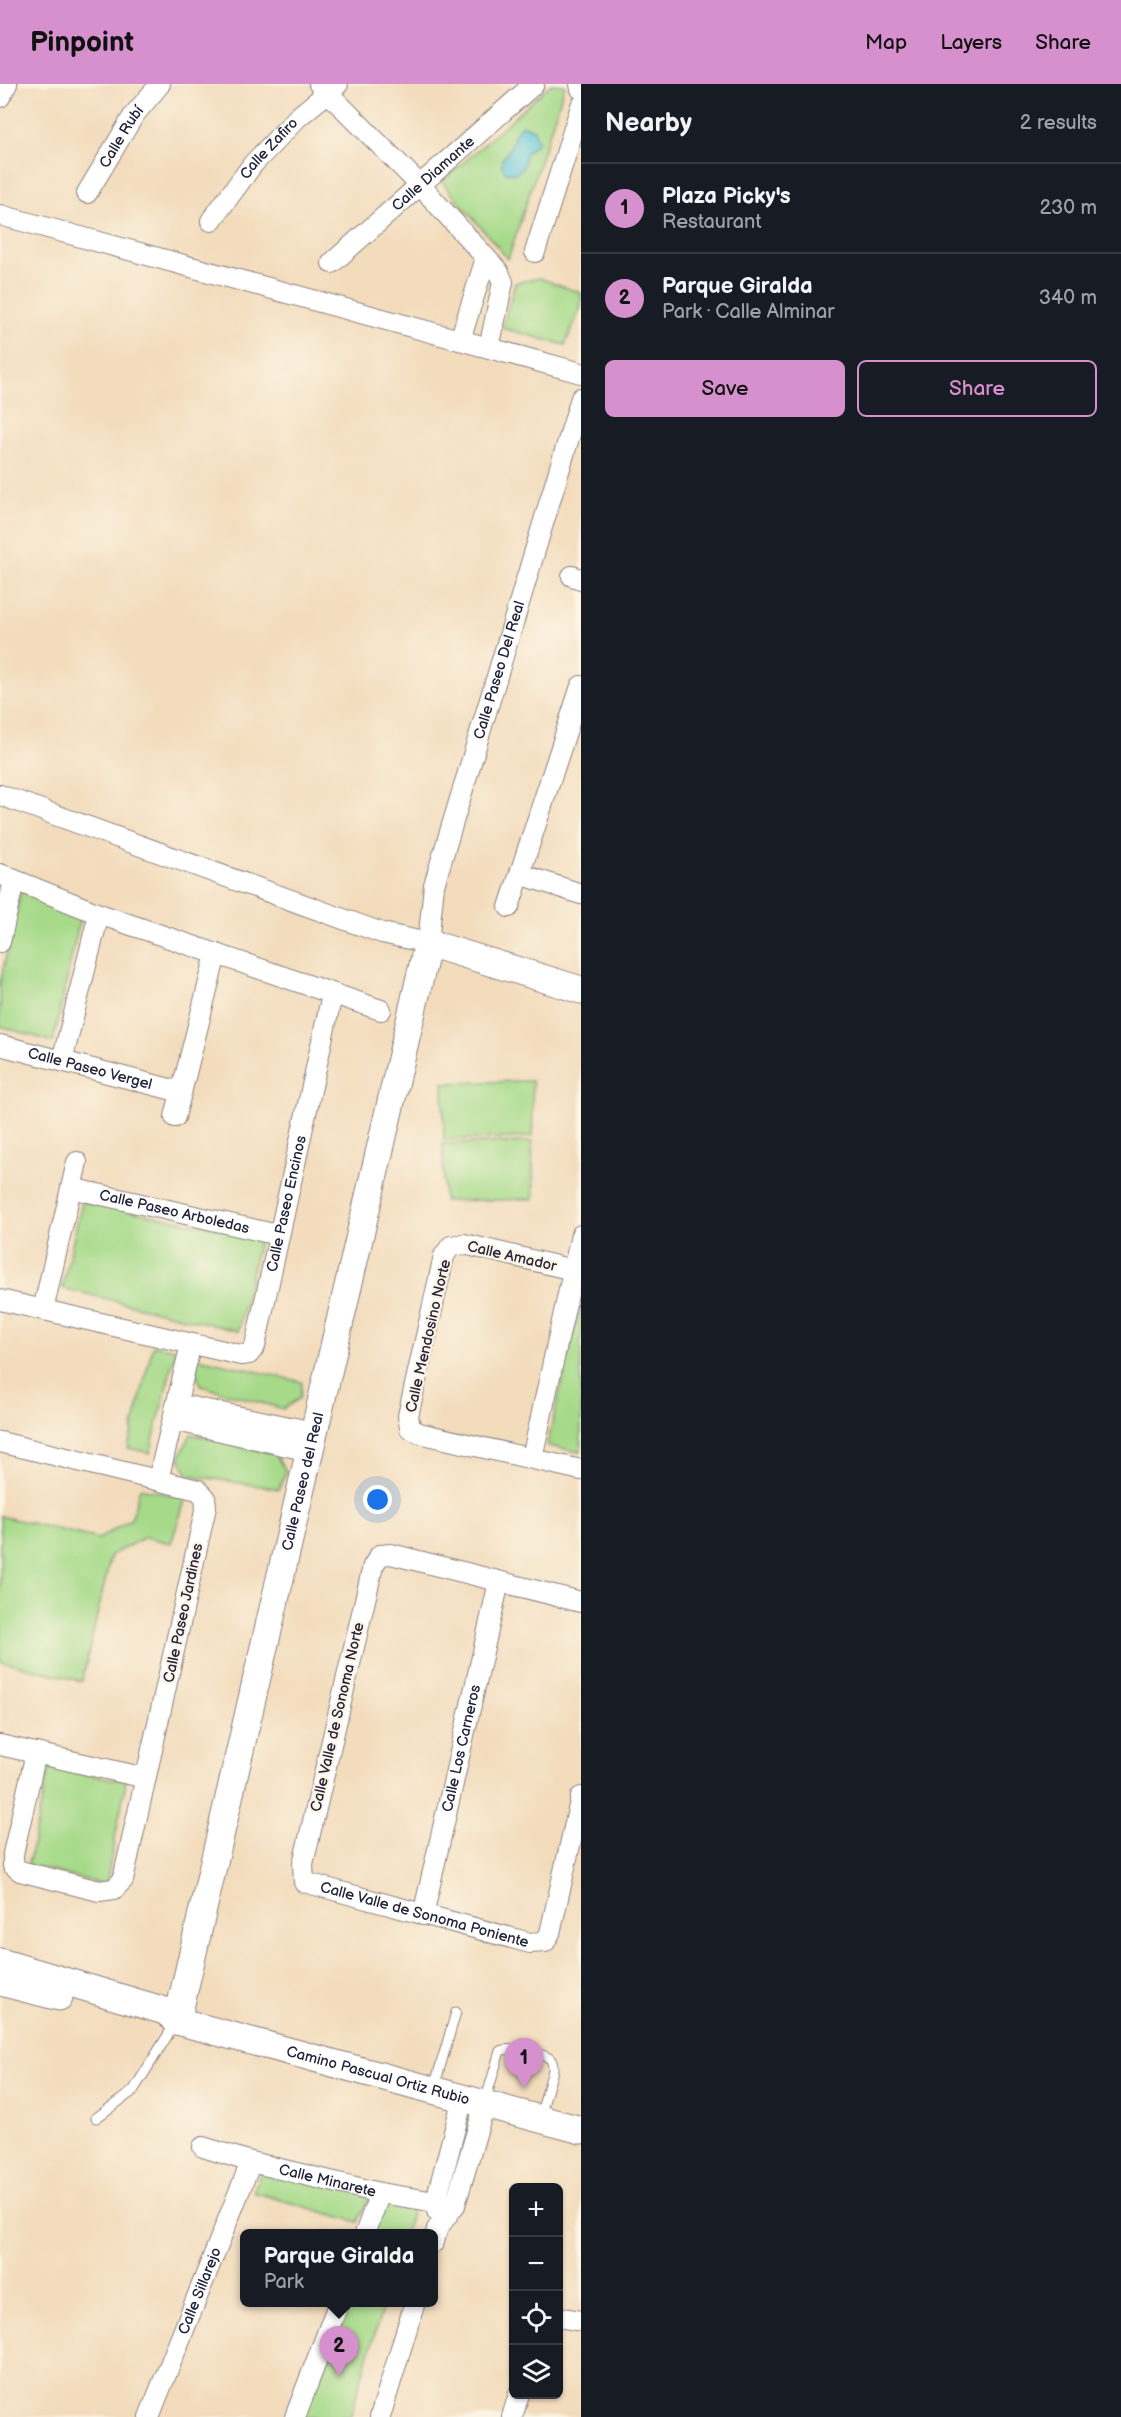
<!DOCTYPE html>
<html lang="en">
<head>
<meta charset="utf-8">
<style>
	:root { --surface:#171b24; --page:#20242c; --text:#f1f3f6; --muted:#9ea1a6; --line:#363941; --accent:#d690ce }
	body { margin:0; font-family:"Balsamiq Sans",sans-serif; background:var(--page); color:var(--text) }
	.controls { position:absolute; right:18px; bottom:18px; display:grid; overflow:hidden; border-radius:9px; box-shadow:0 2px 4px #0004 }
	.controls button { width:54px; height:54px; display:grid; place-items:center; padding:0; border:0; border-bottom:2px solid var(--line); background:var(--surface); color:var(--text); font:30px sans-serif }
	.you { position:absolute; left:378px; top:1416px; width:21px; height:21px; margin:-15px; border:4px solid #fff; border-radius:50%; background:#1a73e8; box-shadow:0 0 0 9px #1a73e833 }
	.badge { display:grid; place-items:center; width:39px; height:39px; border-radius:50%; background:var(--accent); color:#111; font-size:20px; font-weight:700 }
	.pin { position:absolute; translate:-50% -50px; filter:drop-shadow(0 2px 3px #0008) }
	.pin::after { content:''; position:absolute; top:32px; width:21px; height:18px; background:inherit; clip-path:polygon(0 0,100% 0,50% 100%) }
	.popup { position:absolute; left:240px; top:2145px; width:198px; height:78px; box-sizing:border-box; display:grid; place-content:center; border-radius:9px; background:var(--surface); filter:drop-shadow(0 2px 4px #0005); font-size:20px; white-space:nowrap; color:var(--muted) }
	.popup b { font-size:22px; color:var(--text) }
	.popup::after { content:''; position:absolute; left:50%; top:100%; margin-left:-12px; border:12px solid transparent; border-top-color:var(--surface) }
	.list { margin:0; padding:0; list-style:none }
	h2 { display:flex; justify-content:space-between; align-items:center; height:78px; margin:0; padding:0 24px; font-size:26px }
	h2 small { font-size:20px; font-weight:400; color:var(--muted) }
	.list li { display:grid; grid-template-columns:39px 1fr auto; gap:18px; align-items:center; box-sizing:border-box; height:90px; padding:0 24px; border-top:2px solid var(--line) }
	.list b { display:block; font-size:22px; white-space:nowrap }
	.list p { margin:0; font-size:20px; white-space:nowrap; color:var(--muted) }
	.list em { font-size:20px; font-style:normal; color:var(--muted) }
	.actions { display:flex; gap:12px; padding:18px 24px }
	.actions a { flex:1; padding:14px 0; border:2px solid var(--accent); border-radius:9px; text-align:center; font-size:21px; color:var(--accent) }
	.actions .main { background:var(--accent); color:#111 }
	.icon { flex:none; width:33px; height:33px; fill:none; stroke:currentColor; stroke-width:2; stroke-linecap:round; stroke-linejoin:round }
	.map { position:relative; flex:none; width:581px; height:2333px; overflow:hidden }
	header { display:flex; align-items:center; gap:36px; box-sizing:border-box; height:84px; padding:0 30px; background:var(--accent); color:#111 }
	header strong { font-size:28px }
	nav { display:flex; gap:33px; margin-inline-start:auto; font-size:21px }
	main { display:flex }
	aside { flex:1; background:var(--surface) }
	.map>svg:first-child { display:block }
	.park { fill:#a6da89; stroke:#647e62; stroke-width:1.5 }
	.water { fill:#5cc6d7; stroke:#3f7489; stroke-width:1.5 }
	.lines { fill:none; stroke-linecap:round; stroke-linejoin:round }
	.lane-casing { stroke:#8a7f7c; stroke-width:11 }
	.street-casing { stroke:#8a7f7c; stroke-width:22 }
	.secondary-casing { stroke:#8a7f7c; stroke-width:29 }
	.lane { stroke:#fff; stroke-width:9 }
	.street { stroke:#fff; stroke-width:20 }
	.secondary { stroke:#fff; stroke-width:27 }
	.labels { text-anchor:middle; stroke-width:4.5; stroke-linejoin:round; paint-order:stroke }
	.street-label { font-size:15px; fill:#22223b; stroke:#fcf5e5 }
</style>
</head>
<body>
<header>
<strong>Pinpoint</strong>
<nav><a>Map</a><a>Layers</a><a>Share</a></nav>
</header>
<main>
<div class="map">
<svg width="581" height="2333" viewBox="0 0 581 2333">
	<rect width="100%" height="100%" fill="#fcf5e5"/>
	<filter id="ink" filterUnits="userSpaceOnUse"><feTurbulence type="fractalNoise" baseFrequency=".0167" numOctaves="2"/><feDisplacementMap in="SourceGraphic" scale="12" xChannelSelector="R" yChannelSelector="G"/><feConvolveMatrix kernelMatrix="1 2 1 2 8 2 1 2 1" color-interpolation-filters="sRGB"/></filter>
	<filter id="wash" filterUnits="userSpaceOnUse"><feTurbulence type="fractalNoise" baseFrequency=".008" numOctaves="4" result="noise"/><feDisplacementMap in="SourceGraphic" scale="24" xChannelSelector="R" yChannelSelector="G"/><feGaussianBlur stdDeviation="1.35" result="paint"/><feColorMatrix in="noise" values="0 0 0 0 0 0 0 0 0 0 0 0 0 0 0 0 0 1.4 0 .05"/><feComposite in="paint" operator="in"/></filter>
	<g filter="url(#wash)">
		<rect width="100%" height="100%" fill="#f3dcbc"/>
		<g class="park">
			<path d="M551,0L565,1L508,175L442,98Z"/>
			<path d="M539,194L581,209V223L565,261L502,244L515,199Z"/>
			<path d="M21,806L81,830L53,958L0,942V899Z"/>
			<path d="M532,997L533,1053L444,1056L443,999Z"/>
			<path d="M532,1058L534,1115L444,1117L443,1060Z"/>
			<path d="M82,1118L260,1152L238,1247L62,1204Z"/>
			<path d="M580,1220H581V1368L547,1362Z"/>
			<path d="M153,1261L176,1265L150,1369L128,1364Z"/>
			<path d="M198,1274L302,1298L300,1314L283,1325L201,1302L195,1286Z"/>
			<path d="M191,1350L275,1370L286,1387L279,1405L188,1391L179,1374Z"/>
			<path d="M140,1404L186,1414L171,1459L145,1453L111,1471L82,1597L0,1577V1432L99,1455L131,1435Z"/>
			<path d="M49,1684L126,1697L106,1801L28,1781Z"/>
			<path d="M264,2081L371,2109L358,2138L253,2108Z"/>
			<path d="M379,2116L412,2126L405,2149L367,2150Z"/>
			<path d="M340,2219H384L350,2333H295Z"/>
		</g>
		<path class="water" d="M521,41L534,45L538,58L526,69L523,84L514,90L506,88L502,83V75C513,64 511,52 521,41Z"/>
	</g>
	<g filter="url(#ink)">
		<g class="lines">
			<g class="lane-casing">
				<g id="lane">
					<path d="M434,2004L456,1928"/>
					<path d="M485,2018L500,1967C508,1963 546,1969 551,1976C553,1979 553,1982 553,1986L540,2033"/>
					<path d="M96,2034L133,2007L176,1938"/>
				</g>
			</g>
			<g class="street-casing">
				<g id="street">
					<path d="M319,0L419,100L498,187L503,198L489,264"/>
					<path d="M580,0L581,5"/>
					<path d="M0,13L7,0"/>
					<path id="s1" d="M87,109L134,31L160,0"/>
					<path d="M0,131L581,289"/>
					<path id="s2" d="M211,137L253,80L298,33L338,0"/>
					<path d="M535,168L581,22"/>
					<path id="s3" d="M332,179L534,0"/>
					<path d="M460,256L486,174"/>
					<path d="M572,492L581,495"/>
					<path id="s4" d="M0,711L382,849L428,859L434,801L581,314"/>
					<path d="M0,790L99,830L381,926"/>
					<path d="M520,790L581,810"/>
					<path d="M509,823L581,602"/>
					<path d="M0,858L14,797"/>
					<path id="s5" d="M0,961L181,1008"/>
					<path d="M62,977L99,830"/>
					<path d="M175,1033L216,870"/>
					<path id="s6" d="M71,1104L278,1151"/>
					<path d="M573,1186L464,1160L451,1162L444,1172L408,1332L410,1344L419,1349L581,1386"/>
					<path id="s7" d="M0,1216L241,1271L249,1270L255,1262L332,911"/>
					<path d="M43,1226L77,1078"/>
					<path d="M177,1320L314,1348"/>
					<path d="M173,1336L309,1367"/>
					<path d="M0,1358L198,1406L205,1413L206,1423L123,1796L114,1805L99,1807L20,1787L13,1781V1770L36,1669"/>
					<path d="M532,1374L581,1151"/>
					<path d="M158,1396L191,1260"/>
					<path id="s8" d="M581,1518L391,1470L380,1471L373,1482L303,1780L304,1798L530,1859L545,1858L550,1849L581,1713"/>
					<path d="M0,1661L146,1694"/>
					<path id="s9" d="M423,1831L499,1498"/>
					<path id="s10" d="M203,2063L251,2078L380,2109L455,2121"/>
					<path d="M437,2127L436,2116L463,2014"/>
					<path d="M365,2150L380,2109"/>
					<path d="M434,2158L437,2145L455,2121L485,2020"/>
					<path d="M558,2233L581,2237"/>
					<path id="s11" d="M149,2333L251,2078"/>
					<path d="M295,2333L339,2218"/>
					<path d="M380,2333L415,2218"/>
					<path d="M512,2333L519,2310"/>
				</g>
			</g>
			<g class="secondary-casing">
				<g id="secondary">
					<path id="s12" d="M0,1878L165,1927L177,1937L581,2046"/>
					<path d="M0,1898L59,1913"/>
					<path id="s13" d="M177,1937L428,859L581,906"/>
				</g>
			</g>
			<use href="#lane" class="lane"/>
			<use href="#street" class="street"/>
			<use href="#secondary" class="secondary"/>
		</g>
	</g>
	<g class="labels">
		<g class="street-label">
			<text dy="5" stroke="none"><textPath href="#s1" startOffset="66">Calle Rubí</textPath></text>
			<text dy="5" stroke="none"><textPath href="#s2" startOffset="93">Calle Zafiro</textPath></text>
			<text dy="5" stroke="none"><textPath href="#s3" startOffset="135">Calle Diamante</textPath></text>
			<text dy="5" stroke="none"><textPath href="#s4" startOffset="736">Calle Paseo Del Real</textPath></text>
			<text dy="5" stroke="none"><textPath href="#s5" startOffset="93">Calle Paseo Vergel</textPath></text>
			<text dy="5" stroke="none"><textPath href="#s7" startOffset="411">Calle Paseo Encinos</textPath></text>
			<text dy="5" stroke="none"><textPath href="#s6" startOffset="106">Calle Paseo Arboledas</textPath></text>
			<text transform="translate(512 1172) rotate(13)" y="5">Calle Amador</text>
			<text transform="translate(428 1252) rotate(-77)" y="5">Calle Mendosino Norte</text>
			<text dy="5" stroke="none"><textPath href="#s13" startOffset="554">Calle Paseo del Real</textPath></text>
			<text transform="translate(183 1529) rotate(-78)" y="5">Calle Paseo Jardines</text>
			<text transform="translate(337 1633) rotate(-77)" y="5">Calle Valle de Sonoma Norte</text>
			<text dy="5" stroke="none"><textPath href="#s9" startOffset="171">Calle Los Carneros</textPath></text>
			<text dy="5" stroke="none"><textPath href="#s8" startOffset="669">Calle Valle de Sonoma Poniente</textPath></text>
			<text dy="5" stroke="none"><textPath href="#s12" startOffset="396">Camino Pascual Ortiz Rubio</textPath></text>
			<text dy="5" stroke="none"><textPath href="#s10" startOffset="129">Calle Minarete</textPath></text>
			<text dy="5" stroke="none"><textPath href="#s11" startOffset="136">Calle Sillarejo</textPath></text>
		</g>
	</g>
</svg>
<div class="controls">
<button>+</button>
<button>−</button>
<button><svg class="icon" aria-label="locate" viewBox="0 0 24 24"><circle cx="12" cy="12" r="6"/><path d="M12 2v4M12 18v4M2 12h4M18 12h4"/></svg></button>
<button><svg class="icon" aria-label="layers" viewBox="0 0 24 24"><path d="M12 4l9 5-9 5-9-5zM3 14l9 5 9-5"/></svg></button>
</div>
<div class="you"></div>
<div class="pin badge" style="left:524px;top:2004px">1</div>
<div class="pin badge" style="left:339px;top:2292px">2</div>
<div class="popup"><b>Parque Giralda</b>Park</div>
</div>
<aside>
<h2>Nearby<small>2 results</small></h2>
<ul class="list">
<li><span class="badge">1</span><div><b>Plaza Picky's</b><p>Restaurant</p></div><em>230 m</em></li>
<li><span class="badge">2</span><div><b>Parque Giralda</b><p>Park · Calle Alminar</p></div><em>340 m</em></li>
</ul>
<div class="actions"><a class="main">Save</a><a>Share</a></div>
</aside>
</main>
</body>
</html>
